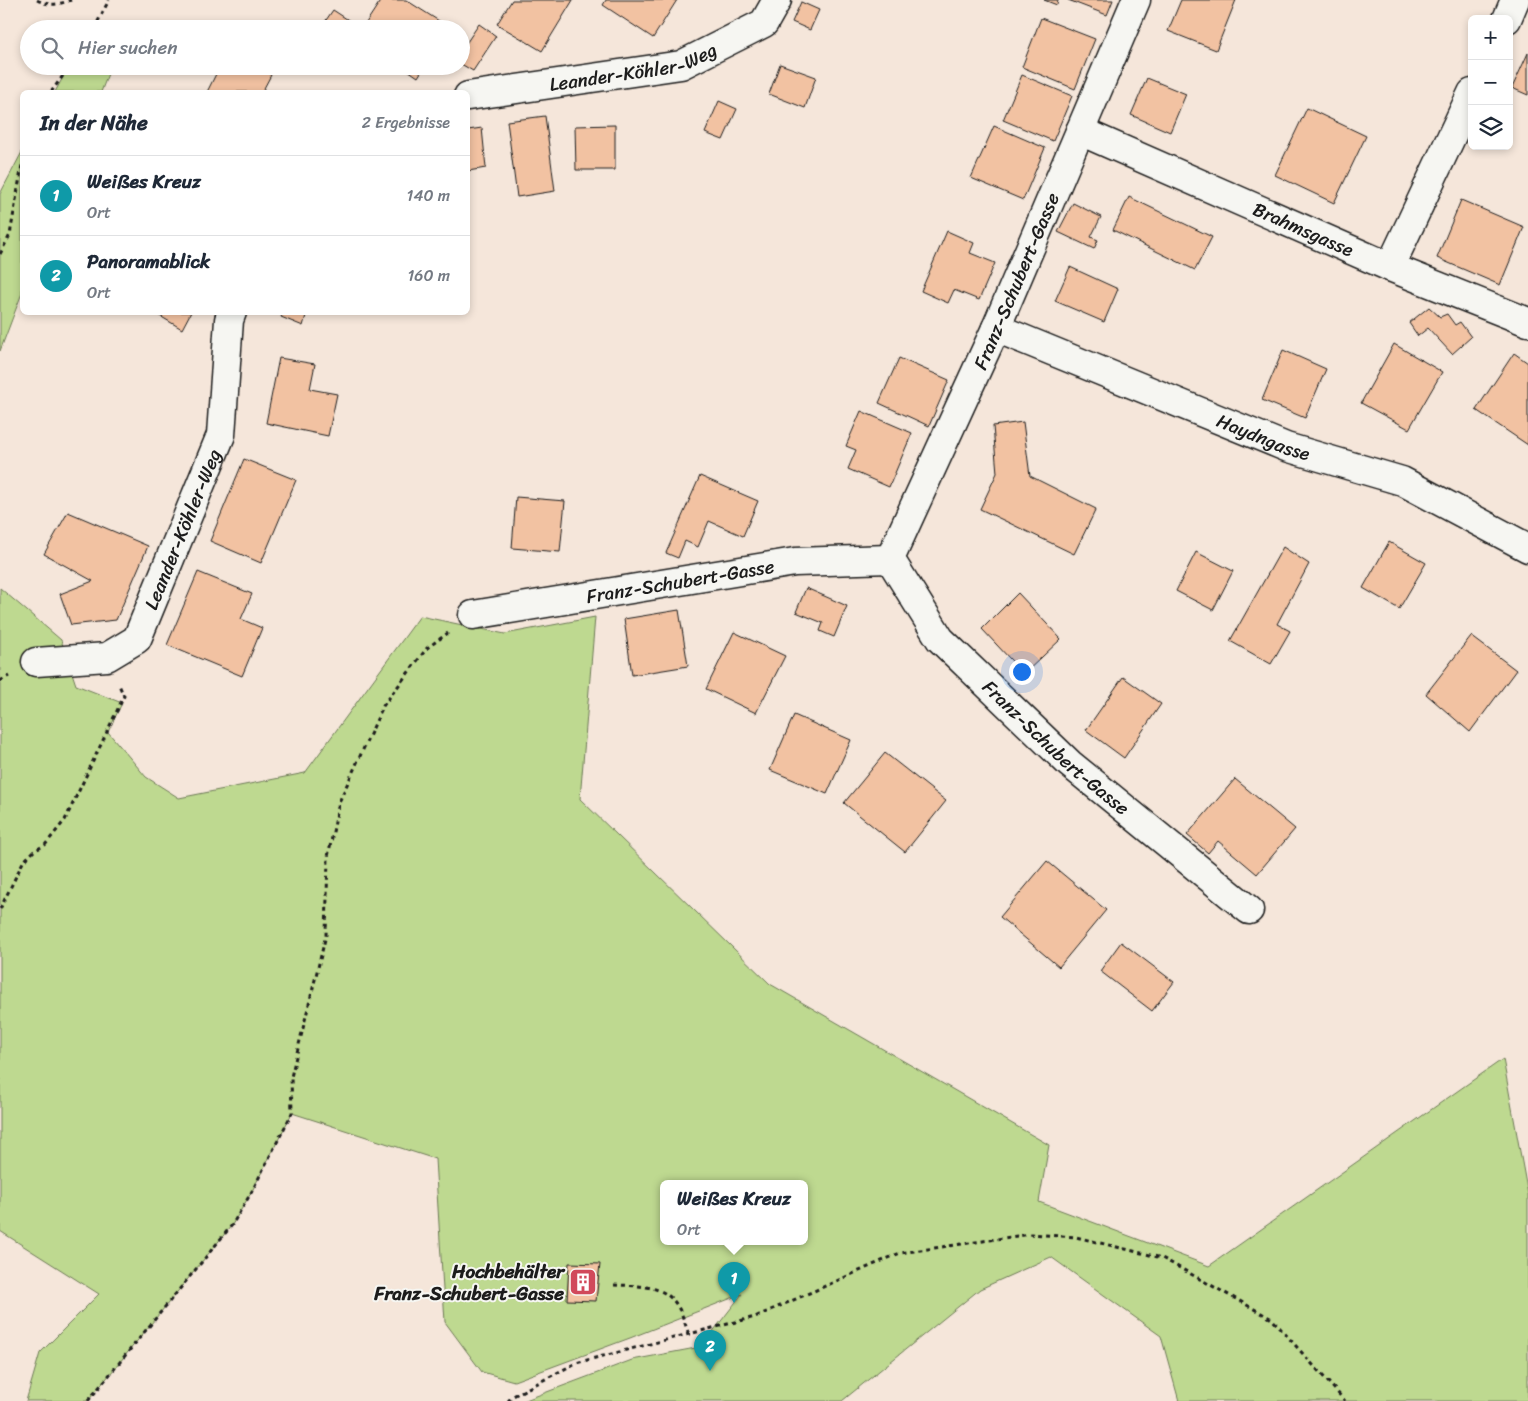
<!DOCTYPE html>
<html lang="de">
<head>
<meta charset="utf-8">
<style>
	:root { --surface:#fff; --page:#f2f2f3; --text:#1f2937; --muted:#747a83; --line:#e0e1e3; --accent:#0f766e }
	body { margin:0; font-family:Sriracha,sans-serif; background:var(--page); color:var(--text) }
	.controls { position:absolute; right:15px; top:15px; display:grid; overflow:hidden; border-radius:8px; box-shadow:0 2px 8px #0003 }
	.controls button { width:45px; height:45px; display:grid; place-items:center; padding:0; border:0; border-bottom:1px solid var(--line); background:var(--surface); color:var(--text); font:25px sans-serif }
	.you { position:absolute; left:1021px; top:671px; width:18px; height:18px; margin:-12px; border:4px solid #fff; border-radius:50%; background:#1a73e8; box-shadow:0 0 0 8px #1a73e833 }
	.badge { display:grid; place-items:center; width:32px; height:32px; border-radius:50%; background:var(--accent); color:#fff; font-size:16px; font-weight:700 }
	.pin { position:absolute; translate:-50% -41px; filter:drop-shadow(0 1px 2px #0008) }
	.pin::after { content:''; position:absolute; top:26px; width:18px; height:15px; background:inherit; clip-path:polygon(0 0,100% 0,50% 100%) }
	.popup { position:absolute; left:660px; top:1180px; width:148px; height:65px; box-sizing:border-box; display:grid; place-content:center; border-radius:8px; background:var(--surface); filter:drop-shadow(0 1px 4px #0005); font-size:16px; white-space:nowrap; color:var(--muted) }
	.popup b { font-size:19px; color:var(--text) }
	.popup::after { content:''; position:absolute; left:50%; top:100%; margin-left:-10px; border:10px solid transparent; border-top-color:var(--surface) }
	.list { margin:0; padding:0; list-style:none }
	h2 { display:flex; justify-content:space-between; align-items:center; height:65px; margin:0; padding:0 20px; font-size:21px }
	h2 small { font-size:16px; font-weight:400; color:var(--muted) }
	.list li { display:grid; grid-template-columns:32px 1fr auto; gap:15px; align-items:center; box-sizing:border-box; height:80px; padding:0 20px; border-top:1px solid var(--line) }
	.list b { display:block; font-size:19px; white-space:nowrap }
	.list p { margin:0; font-size:16px; white-space:nowrap; color:var(--muted) }
	.list em { font-size:16px; font-style:normal; color:var(--muted) }
	.icon { flex:none; width:28px; height:28px; fill:none; stroke:currentColor; stroke-width:2; stroke-linecap:round; stroke-linejoin:round }
	.map { position:relative; flex:none; width:1528px; height:1401px; overflow:hidden }
	.search { position:absolute; background:var(--surface); box-shadow:0 2px 8px #0003; left:20px; top:20px; width:450px; height:55px; display:flex; align-items:center; gap:12px; box-sizing:border-box; padding:0 18px; border-radius:28px; color:var(--muted); font-size:19px }
	.panel { position:absolute; background:var(--surface); box-shadow:0 2px 8px #0003; left:20px; top:90px; width:450px; height:225px; border-radius:8px }
	.map>svg:first-child { display:block }
	.green { fill:#bed990; stroke:#6d7a56; fill-rule:evenodd }
	.building { fill:#f2c2a2; stroke:#1c1c1c }
	.lines { fill:none; stroke-linecap:round; stroke-linejoin:round }
	.street-casing { stroke:#1c1c1c; stroke-width:31 }
	.path { stroke:#1c1c1c; stroke-width:3; stroke-dasharray:4 4; stroke-linecap:butt }
	.street { stroke:#f6f6f2; stroke-width:28 }
	.labels { text-anchor:middle; stroke-width:4; stroke-linejoin:round; paint-order:stroke }
	.street-label { font-size:19px; fill:#1c1c1c; stroke:#f6f6f2 }
	.poi-label { font-size:19px; font-weight:bold; fill:#1c1c1c; stroke:#f6f6f2; text-anchor:end }
</style>
</head>
<body>
<div class="map">
<svg width="1528" height="1401" viewBox="0 0 1528 1401">
	<rect width="100%" height="100%" fill="#f5e6da"/>
	<filter id="ink" filterUnits="userSpaceOnUse"><feTurbulence type="fractalNoise" baseFrequency=".02" numOctaves="2"/><feDisplacementMap in="SourceGraphic" scale="10" xChannelSelector="R" yChannelSelector="G"/><feConvolveMatrix kernelMatrix="1 2 1 2 8 2 1 2 1" color-interpolation-filters="sRGB"/></filter>
	<g filter="url(#ink)">
		<g class="green">
			<path d="M69,66H111L101,92H55Z"/>
			<path d="M22,152V293L0,351V194Z"/>
			<path d="M0,588L61,640L76,685L122,703L108,732L146,777L179,798L305,773L420,616L505,634L595,617L580,799L770,984L1049,1145L1039,1202L1209,1266L1503,1059L1528,1195V1401H1179L1161,1336L1051,1257L980,1289L842,1401H523L632,1360L701,1347L742,1294L630,1338L514,1381L482,1372L445,1322L435,1159L292,1113L251,1193L232,1225L88,1401H26L40,1353L99,1294L0,1231ZM664,1184H804V1242H664Z"/>
		</g>
		<g class="building">
			<path d="M381,0H406L450,28L449,29H320L333,10L362,29Z"/>
			<path d="M512,0H573L542,51L497,24Z"/>
			<path d="M606,0H677L653,38L603,5Z"/>
			<path d="M1044,0H1058L1057,5Z"/>
			<path d="M1068,0H1113L1107,15Z"/>
			<path d="M1181,0H1236L1216,50L1168,31Z"/>
			<path d="M801,2L819,10L810,30L792,22Z"/>
			<path d="M1041,18L1095,39L1075,89L1022,67Z"/>
			<path d="M479,24L496,36L473,71L461,64V51Z"/>
			<path d="M1528,53V95L1512,88Z"/>
			<path d="M780,64L816,77L805,108L769,94Z"/>
			<path d="M220,66H254L271,75L262,92H207Z"/>
			<path d="M402,66H425L418,77Z"/>
			<path d="M1022,75L1072,96L1053,141L1003,120Z"/>
			<path d="M1147,78L1186,94L1170,132L1131,115Z"/>
			<path d="M719,101L737,109L723,140L705,133Z"/>
			<path d="M1307,108L1366,136L1334,203L1275,175Z"/>
			<path d="M545,116L555,191L517,197L507,121Z"/>
			<path d="M615,125V170H576L575,126Z"/>
			<path d="M994,126L1045,148L1023,200L971,178Z"/>
			<path d="M482,128L486,168L468,171V130Z"/>
			<path d="M1129,197L1212,237L1195,270L1113,230Z"/>
			<path d="M1461,200L1524,227L1500,285L1437,258Z"/>
			<path d="M1073,203L1101,217L1091,237L1098,240L1094,249L1058,232Z"/>
			<path d="M947,231L974,243L970,253L995,263L979,300L954,290L948,303L921,291Z"/>
			<path d="M1070,267L1118,289L1104,322L1055,301Z"/>
			<path d="M1429,307L1440,317L1447,314L1455,325L1460,322L1471,337L1452,354L1428,328L1418,336L1409,323Z"/>
			<path d="M153,312H191L182,329Z"/>
			<path d="M283,312H307L303,326L281,317Z"/>
			<path d="M1394,344L1442,372L1409,429L1361,403Z"/>
			<path d="M1283,350L1326,369L1305,418L1262,400Z"/>
			<path d="M1514,353L1528,363V445L1476,410Z"/>
			<path d="M279,358L315,364L310,389L337,394L328,436L266,423Z"/>
			<path d="M899,358L949,380L929,426L879,403Z"/>
			<path d="M861,411L912,433L889,487L848,469L856,450L846,446Z"/>
			<path d="M1023,422L1030,476L1096,509L1074,554L980,509L997,473L993,426Z"/>
			<path d="M244,459L296,480L261,563L210,541Z"/>
			<path d="M700,476L758,501L743,536L709,521L698,547L685,541L678,558L666,553Z"/>
			<path d="M516,497L565,501L560,552L512,548Z"/>
			<path d="M68,512L148,546L116,620L71,625L60,594L93,581L44,554Z"/>
			<path d="M1389,542L1426,563L1399,609L1363,588Z"/>
			<path d="M1283,547L1309,564L1277,624L1290,631L1271,664L1230,641Z"/>
			<path d="M1196,552L1233,571L1213,610L1176,591Z"/>
			<path d="M198,572L252,594L241,619L262,628L242,676L167,645Z"/>
			<path d="M806,588L847,606L834,637L820,631L823,623L796,612Z"/>
			<path d="M1018,593L1061,639L1024,674L982,629Z"/>
			<path d="M679,610L688,666L632,675L624,619Z"/>
			<path d="M734,632L785,656L756,713L706,689Z"/>
			<path d="M1471,636L1516,670L1470,732L1426,694Z"/>
			<path d="M1123,677L1161,704L1124,758L1086,730Z"/>
			<path d="M794,715L851,740L827,794L770,770Z"/>
			<path d="M885,753L946,801L905,852L844,803Z"/>
			<path d="M1235,779L1295,829L1257,874L1218,841L1208,853L1187,835Z"/>
			<path d="M1047,861L1106,910L1059,967L1000,917Z"/>
			<path d="M1121,942L1174,982L1152,1011L1100,971Z"/>
			<path d="M569,1263L600,1264L596,1301L567,1300Z"/>
		</g>
		<g class="lines">
			<g class="street-casing">
				<g id="street">
					<path id="s1" d="M1136,0L996,328L890,559L940,639L1070,764L1249,910"/>
					<path d="M1507,19L1515,0"/>
					<path id="s2" d="M468,96L681,65L764,23L777,0"/>
					<path id="s3" d="M1080,131L1390,267L1528,322"/>
					<path d="M1390,267L1472,93"/>
					<path id="s4" d="M996,328L1286,447L1402,481L1528,548"/>
					<path id="s5" d="M473,615L795,562L890,559"/>
					<path id="s6" d="M36,662L107,657L137,639L221,435L229,320L232,312"/>
				</g>
			</g>
			<g class="path">
				<path d="M37,0C49,6 58,5 71,0"/>
				<path d="M94,29L109,0"/>
				<path d="M51,92L70,66"/>
				<path d="M0,254L10,235L22,165"/>
				<path d="M0,681L9,676"/>
				<path d="M0,909L23,862L34,851L45,845L65,820L124,696L119,685"/>
				<path d="M614,1285C638,1286 665,1284 678,1307C683,1315 685,1325 689,1334"/>
				<path d="M88,1401L232,1225L251,1193L292,1113L291,1077L326,935L328,857L339,802L383,706L427,648L448,633"/>
				<path d="M508,1401L513,1396L576,1363L755,1317L900,1253L1031,1234L1076,1237L1162,1258L1272,1319L1345,1401"/>
			</g>
			<use href="#street" class="street"/>
		</g>
	</g>
	<defs>
		<g id="building-square" transform="scale(1.4375)"><rect x="-9" y="-9" width="18" height="18" rx="4" fill="#d1495b" stroke="#f6f6f2"/><path d="M-4-6H4V6H1V3H-1V6H-4ZM-2.5-4.3h1.7v1.8h-1.7ZM.8-4.3h1.7v1.8H.8ZM-2.5-1h1.7V.8h-1.7ZM.8-1h1.7V.8H.8Z" fill="#fff"/></g>
	</defs>
	<g fill-rule="evenodd">
		<use href="#building-square" x="583" y="1282"/>
	</g>
	<g class="labels">
		<g class="street-label">
			<text dy="7" stroke="none"><textPath href="#s2" startOffset="168">Leander-Köhler-Weg</textPath></text>
			<text dy="7" stroke="none"><textPath href="#s3" startOffset="244">Brahmsgasse</textPath></text>
			<text transform="translate(1016 281) rotate(-67)" y="7">Franz-Schubert-Gasse</text>
			<text dy="7" stroke="none"><textPath href="#s4" startOffset="289">Haydngasse</textPath></text>
			<text dy="7" stroke="none"><textPath href="#s6" startOffset="225">Leander-Köhler-Weg</textPath></text>
			<text dy="7" stroke="none"><textPath href="#s5" startOffset="210">Franz-Schubert-Gasse</textPath></text>
			<text dy="7" stroke="none"><textPath href="#s1" startOffset="864">Franz-Schubert-Gasse</textPath></text>
		</g>
		<g class="poi-label">
			<text x="564" y="1278">Hochbehälter<tspan x="564" dy="22">Franz-Schubert-Gasse</tspan></text>
		</g>
	</g>
</svg>
<div class="controls">
<button>+</button>
<button>−</button>
<button><svg class="icon" aria-label="layers" viewBox="0 0 24 24"><path d="M12 4l9 5-9 5-9-5zM3 14l9 5 9-5"/></svg></button>
</div>
<div class="you"></div>
<div class="pin badge" style="left:734px;top:1303px;background:#0f9aa8">1</div>
<div class="popup"><b>Weißes Kreuz</b>Ort</div>
<div class="pin badge" style="left:710px;top:1371px;background:#0f9aa8">2</div>
<div class="search"><svg class="icon" aria-label="search" viewBox="0 0 24 24"><circle cx="10" cy="10" r="6"/><path d="M15 15l6 6"/></svg>Hier suchen</div>
<section class="panel">
<h2>In der Nähe<small>2 Ergebnisse</small></h2>
<ul class="list">
<li><span class="badge" style="background:#0f9aa8">1</span><div><b>Weißes Kreuz</b><p>Ort</p></div><em>140 m</em></li>
<li><span class="badge" style="background:#0f9aa8">2</span><div><b>Panoramablick</b><p>Ort</p></div><em>160 m</em></li>
</ul>
</section>
</div>
</body>
</html>
